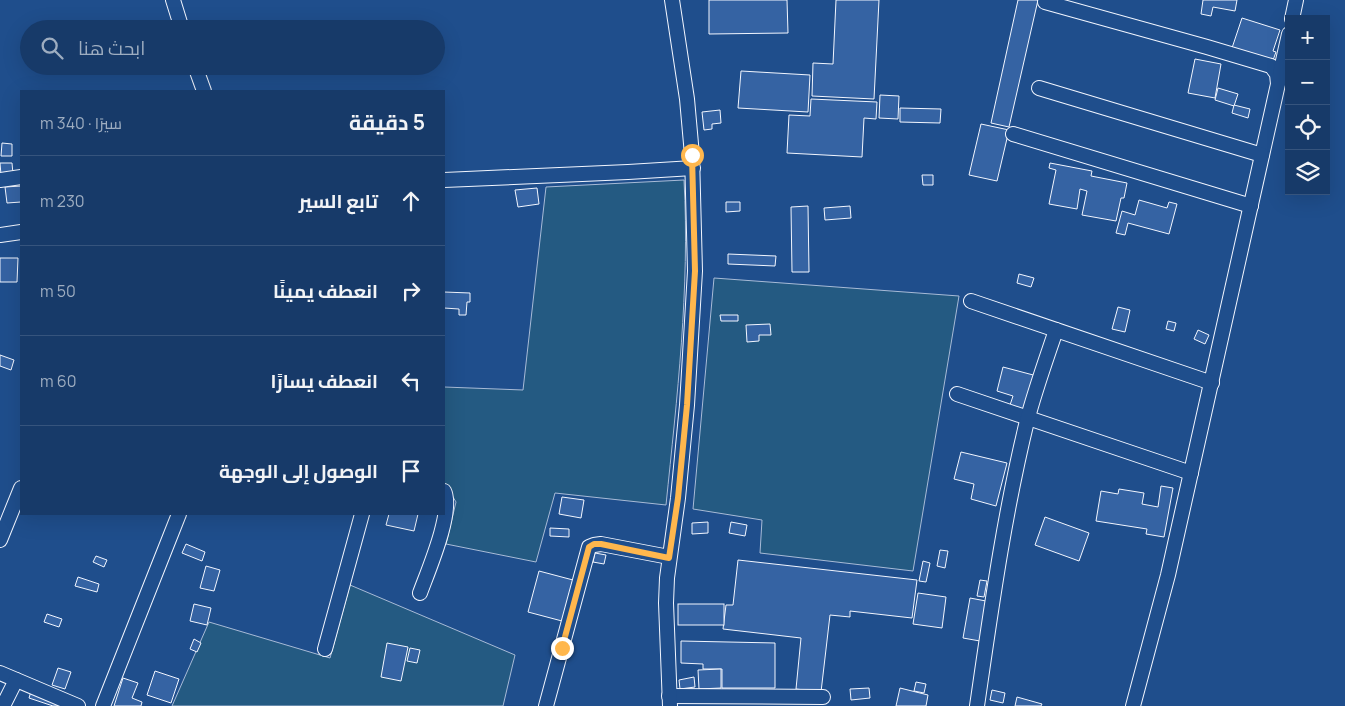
<!DOCTYPE html>
<html lang="ar">
<head>
<meta charset="utf-8">
<style>
	:root { --surface:#173a69; --page:#20416f; --text:#f1f3f6; --muted:#9eadc0; --line:#36547d }
	body { margin:0; font-family:Manrope,Cairo,sans-serif; background:var(--page); color:var(--text); direction:rtl }
	.controls { position:absolute; right:15px; top:15px; display:grid; overflow:hidden; border-radius:0px; box-shadow:0 5px 20px #0002 }
	.controls button { width:45px; height:45px; display:grid; place-items:center; padding:0; border:0; border-bottom:1px solid var(--line); background:var(--surface); color:var(--text); font:25px sans-serif }
	.stop { position:absolute; width:15px; height:15px; margin:-11px; border:4px solid #ffb74d; border-radius:50%; background:#fff }
	.stop.end { background:#ffb74d; border-color:#fff; box-shadow:0 1px 5px #0008 }
	.list { margin:0; padding:0; list-style:none }
	h2 { display:flex; justify-content:space-between; align-items:center; height:65px; margin:0; padding:0 20px; font-size:21px }
	h2 small { font-size:16px; font-weight:400; color:var(--muted) }
	.list li { display:grid; grid-template-columns:32px 1fr auto; gap:15px; align-items:center; box-sizing:border-box; height:90px; padding:0 20px; border-top:1px solid var(--line) }
	.list b { display:block; font-size:19px; white-space:nowrap }
	.list em { font-size:16px; font-style:normal; color:var(--muted) }
	.icon { flex:none; width:28px; height:28px; fill:none; stroke:currentColor; stroke-width:2; stroke-linecap:round; stroke-linejoin:round }
	.map { position:relative; flex:none; width:1345px; height:706px; overflow:hidden; direction:ltr }
	.search { position:absolute; background:var(--surface); box-shadow:0 5px 20px #0002; left:20px; top:20px; width:425px; height:55px; display:flex; align-items:center; gap:12px; box-sizing:border-box; padding:0 18px; border-radius:28px; color:var(--muted); font-size:19px }
	.panel { position:absolute; background:var(--surface); box-shadow:0 5px 20px #0002; left:20px; top:90px; width:425px; height:425px; border-radius:0px; direction:rtl }
	.map>svg:first-child { display:block }
	.green { fill:#245a82; stroke:#a8bbd7 }
	.building { fill:#3563a3; stroke:#f2f6ff }
	.lines { fill:none; stroke-linecap:round; stroke-linejoin:round }
	.minor-casing { stroke:#f2f6ff; stroke-width:16 }
	.minor { stroke:#1f4e8c; stroke-width:14 }
	.route { stroke:#ffb74d; stroke-width:6 }
</style>
</head>
<body>
<div class="map">
<svg width="1345" height="706" viewBox="0 0 1345 706">
	<rect width="100%" height="100%" fill="#1f4e8c"/>
	<g class="green">
		<path d="M684,180C690,289 677,397 666,505L555,493L536,562L446,544L456,502L444,482V387L523,390L546,187Z"/>
		<path d="M714,278L959,296L913,571L760,553L762,520L693,509Z"/>
		<path d="M350,585L515,655L503,706H172L209,622L330,658Z"/>
	</g>
	<g class="building">
		<path d="M709,0H787L788,33L709,34Z"/>
		<path d="M836,0H879L874,99L812,96L813,63L833,64Z"/>
		<path d="M1018,0H1038L1009,127L991,123Z"/>
		<path d="M1203,0H1237L1235,11L1213,7L1211,16L1201,14Z"/>
		<path d="M1242,18L1280,30L1273,51L1276,52L1272,63L1231,51Z"/>
		<path d="M1195,59L1221,64L1215,98L1188,93Z"/>
		<path d="M741,71L810,75L808,112L738,108Z"/>
		<path d="M1218,88L1238,94L1234,106L1215,100Z"/>
		<path d="M880,95L899,96L898,119L879,118Z"/>
		<path d="M811,99L877,102L876,119L864,118L862,157L787,153L789,115L810,116Z"/>
		<path d="M1234,105L1250,109L1248,118L1232,113Z"/>
		<path d="M900,108L941,109L940,123L900,122Z"/>
		<path d="M720,110L721,123L712,124V129L704,130L702,112Z"/>
		<path d="M981,124L1009,130L997,181L969,175Z"/>
		<path d="M2,143L12,144V156H1Z"/>
		<path d="M0,163H12L13,174L1,175Z"/>
		<path d="M1050,163L1092,171L1091,176L1127,183L1124,198H1121L1116,221L1082,215L1087,191L1080,189L1077,209L1049,204L1056,170L1049,168Z"/>
		<path d="M922,175H933V185H923Z"/>
		<path d="M21,186V202L7,203L5,187Z"/>
		<path d="M537,188L539,204L518,207L515,190Z"/>
		<path d="M1139,200L1167,208L1169,202L1177,204L1169,234L1128,223L1125,235L1116,233L1122,211L1135,215Z"/>
		<path d="M726,202H740V211L726,212Z"/>
		<path d="M808,206L809,272H792L791,207Z"/>
		<path d="M850,206L851,218L825,220L824,208Z"/>
		<path d="M728,254L776,256L775,266L728,264Z"/>
		<path d="M0,258H18L17,282H0Z"/>
		<path d="M1019,274L1034,278L1031,287L1017,283Z"/>
		<path d="M444,292L470,293V302H467L466,315H459V309L444,308Z"/>
		<path d="M1118,307L1130,310L1125,332L1112,329Z"/>
		<path d="M720,315H738V321H721Z"/>
		<path d="M1168,321L1176,323L1174,331L1166,329Z"/>
		<path d="M770,324L771,335H759V341L747,342L746,325Z"/>
		<path d="M1198,330L1209,335L1205,344L1194,339Z"/>
		<path d="M0,355L14,360L11,370L0,366Z"/>
		<path d="M1003,367L1037,376L1026,413L1009,408L1013,396L997,391Z"/>
		<path d="M961,452L1007,463L996,506L971,499L974,484L954,479Z"/>
		<path d="M1161,486L1173,488L1164,537L1146,534L1147,529L1096,521L1101,491L1118,494L1119,489L1144,493L1142,504L1158,507Z"/>
		<path d="M562,497L584,500L581,518L559,514Z"/>
		<path d="M389,514H418L414,531L386,525Z"/>
		<path d="M1045,517L1089,533L1079,561L1035,545Z"/>
		<path d="M708,522V533L692,534V523Z"/>
		<path d="M731,522L747,525L745,536L729,533Z"/>
		<path d="M550,528L569,529V537L550,536Z"/>
		<path d="M186,544L205,552L202,561L182,553Z"/>
		<path d="M940,550L948,551L945,568L937,566Z"/>
		<path d="M595,553L606,555L604,564L593,562Z"/>
		<path d="M96,556L107,560L104,567L93,562Z"/>
		<path d="M738,560L917,580L912,618L850,611V617L830,615L821,692L796,689L801,638L723,629L726,605H733Z"/>
		<path d="M923,561L930,563L926,582L919,581Z"/>
		<path d="M206,566L220,570L214,591L200,588Z"/>
		<path d="M539,571L573,580L562,621L528,612Z"/>
		<path d="M78,577L99,584L97,592L75,586Z"/>
		<path d="M980,580L987,581L984,597L977,596Z"/>
		<path d="M918,593L946,597L942,628L913,624Z"/>
		<path d="M970,598L986,601L980,641L963,638Z"/>
		<path d="M194,604L211,608L207,625L190,621Z"/>
		<rect x="678" y="604" width="46" height="21"/>
		<path d="M47,614L62,619L59,627L44,622Z"/>
		<path d="M194,639L201,643L197,652L190,649Z"/>
		<path d="M681,641L775,643V688H722V669H703V664L681,663Z"/>
		<path d="M387,643L408,647L401,681L381,677Z"/>
		<path d="M410,648L420,650L417,663L407,661Z"/>
		<path d="M58,668L71,672L65,689L52,685Z"/>
		<path d="M721,669V688L699,689L698,670Z"/>
		<path d="M155,671L179,679L171,703L147,695Z"/>
		<path d="M694,677L695,687L680,689L679,680Z"/>
		<path d="M123,678L138,683L132,698L142,702L141,706H114Z"/>
		<path d="M916,682L926,684L924,693L914,691Z"/>
		<path d="M32,688L84,706H53L29,698Z"/>
		<path d="M869,688L870,698L851,700L850,689Z"/>
		<path d="M900,688L928,695L926,706H896Z"/>
		<path d="M992,690L1005,693L1003,703L990,700Z"/>
		<path d="M1017,697L1042,704L1041,706H1015Z"/>
	</g>
	<g class="lines">
		<g class="minor-casing">
			<g id="minor">
				<path d="M173,0L182,29"/>
				<path d="M1045,2L1207,47L1271,66L1277,74L1278,84L1168,575L1133,706"/>
				<path d="M1292,19L1296,0"/>
				<path d="M195,66L204,91"/>
				<path d="M1278,83L1289,34"/>
				<path d="M1039,88L1262,155"/>
				<path d="M1013,134L1251,206"/>
				<path d="M0,180L21,177"/>
				<path d="M444,180L628,172L693,168"/>
				<path d="M0,235L21,232"/>
				<path d="M971,301L1212,383"/>
				<path d="M957,394L1191,473"/>
				<path d="M0,540L21,488"/>
				<path d="M420,593C428,571 454,511 444,491"/>
				<path d="M325,649L362,514"/>
				<path d="M0,673L78,706"/>
				<path d="M669,696L823,697"/>
				<path d="M3,706L16,680"/>
				<path d="M103,706L179,514"/>
				<path d="M546,706L589,547L594,545L601,544L669,557"/>
				<path d="M670,706L666,603L667,578L678,498L687,405L695,271L692,155L687,99L672,0"/>
				<path d="M977,706C991,610 1004,515 1027,421C1035,390 1046,360 1056,330"/>
			</g>
		</g>
		<use href="#minor" class="minor"/>
	</g>
	<g class="lines">
		<path class="route" d="M562,648L589,547L594,544H601L669,558L678,498L687,405L695,271L692,155"/>
	</g>
</svg>
<div class="controls">
<button>+</button>
<button>−</button>
<button><svg class="icon" aria-label="locate" viewBox="0 0 24 24"><circle cx="12" cy="12" r="6"/><path d="M12 2v4M12 18v4M2 12h4M18 12h4"/></svg></button>
<button><svg class="icon" aria-label="layers" viewBox="0 0 24 24"><path d="M12 4l9 5-9 5-9-5zM3 14l9 5 9-5"/></svg></button>
</div>
<div class="stop" style="left:692px;top:155px"></div>
<div class="stop end" style="left:562px;top:648px"></div>
<div class="search"><svg class="icon" aria-label="search" viewBox="0 0 24 24"><circle cx="10" cy="10" r="6"/><path d="M15 15l6 6"/></svg>ابحث هنا</div>
<section class="panel">
<h2>5 دقيقة<small>سيرًا · 340 m</small></h2>
<ul class="list">
<li><svg class="icon" aria-label="ahead" viewBox="0 0 24 24"><path d="M12 20V5M6 11l6-6 6 6"/></svg><div><b>تابع السير</b></div><em>230 m</em></li>
<li><svg class="icon" aria-label="right" viewBox="0 0 24 24"><path d="M7 20v-9h11M14 6l5 5-5 5"/></svg><div><b>انعطف يمينًا</b></div><em>50 m</em></li>
<li><svg class="icon" aria-label="left" viewBox="0 0 24 24"><path d="M17 20v-9H6M10 6l-5 5 5 5"/></svg><div><b>انعطف يسارًا</b></div><em>60 m</em></li>
<li><svg class="icon" aria-label="arrive" viewBox="0 0 24 24"><path d="M6 21V4h12l-3 4 3 4H6"/></svg><div><b>الوصول إلى الوجهة</b></div></li>
</ul>
</section>
</div>
</body>
</html>
